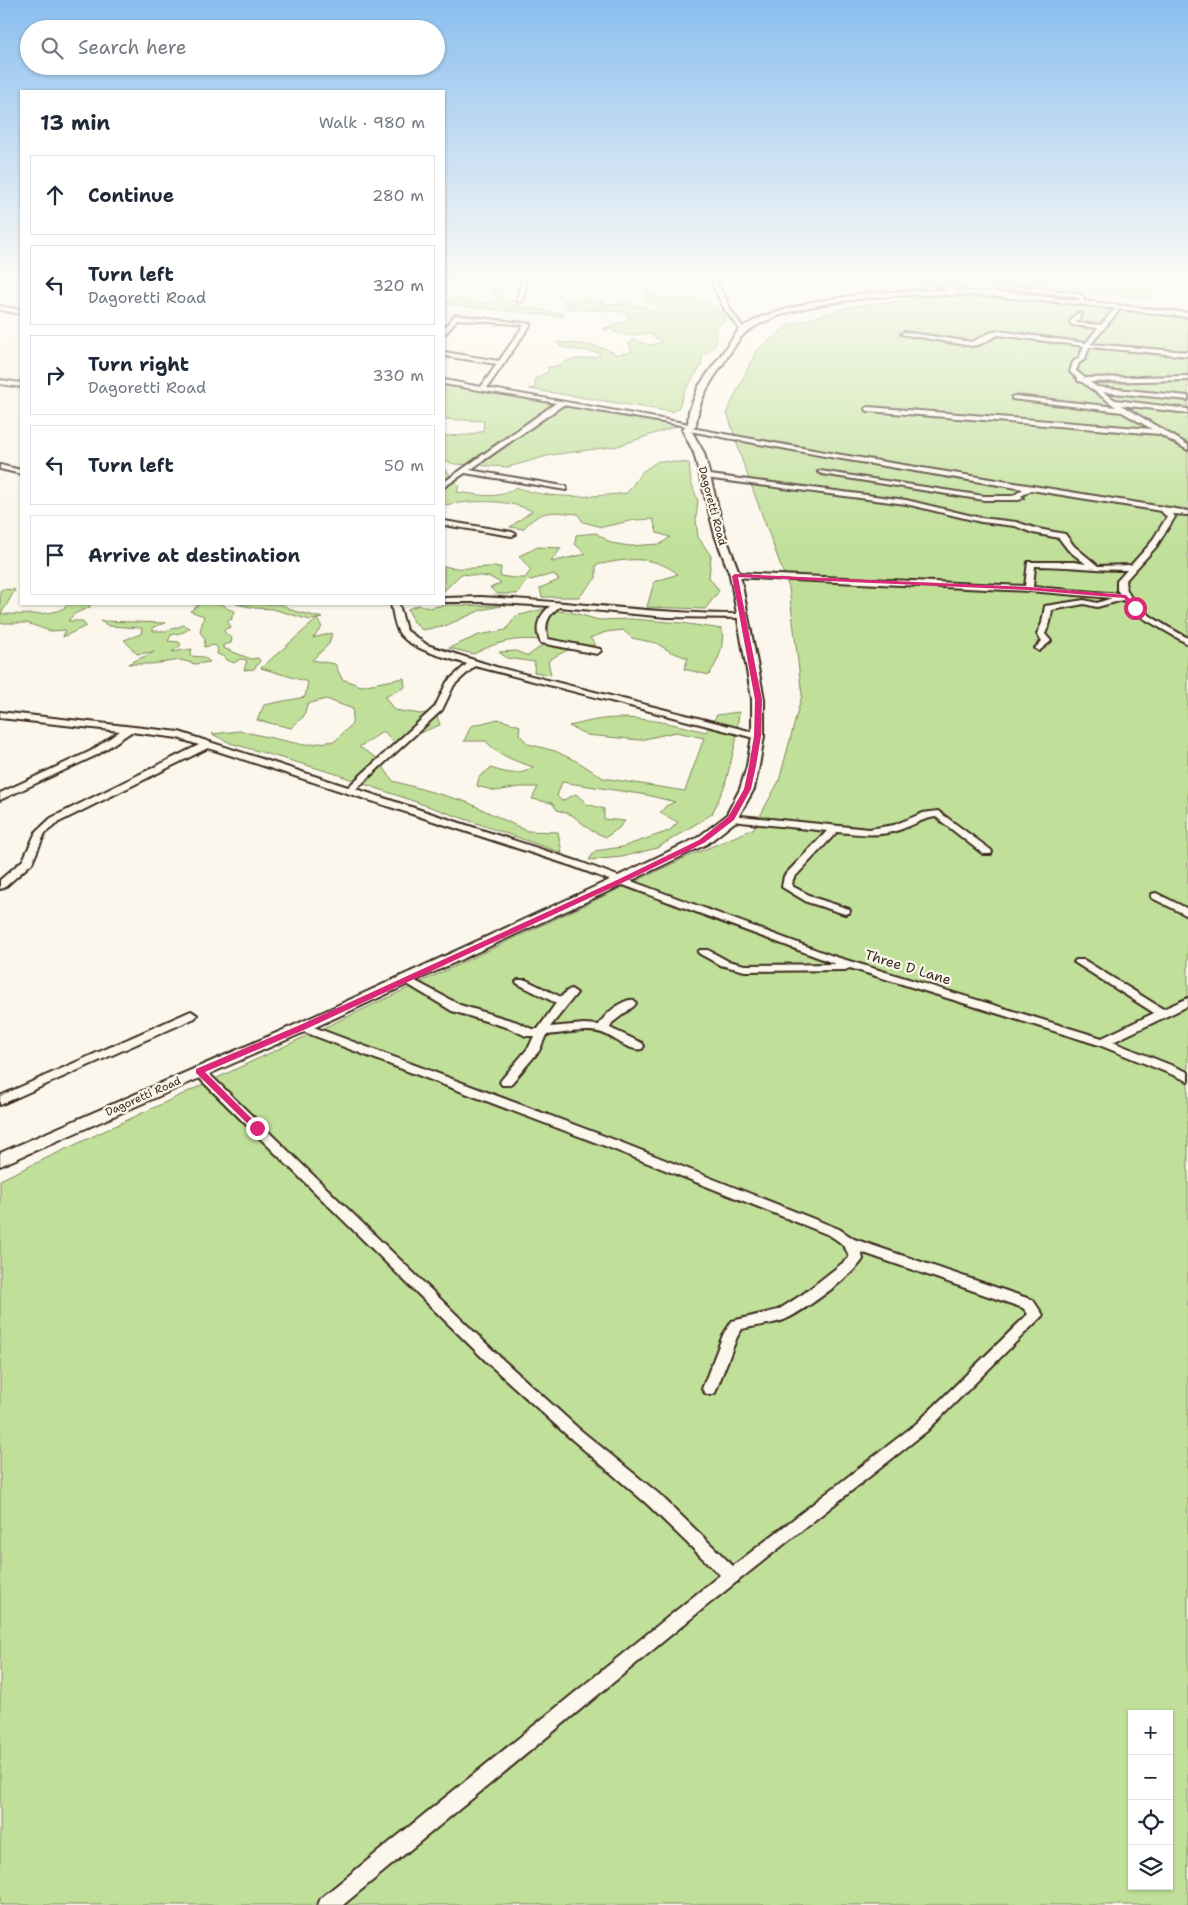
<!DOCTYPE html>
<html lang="en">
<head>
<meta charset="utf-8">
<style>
	:root { --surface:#fff; --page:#f6f6f7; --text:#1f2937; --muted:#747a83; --line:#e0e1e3 }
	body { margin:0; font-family:"Shantell Sans",sans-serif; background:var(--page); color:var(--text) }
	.controls { position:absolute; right:15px; bottom:15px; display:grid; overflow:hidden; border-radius:0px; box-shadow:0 1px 4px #0004 }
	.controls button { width:45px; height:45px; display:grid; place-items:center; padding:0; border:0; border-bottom:1px solid var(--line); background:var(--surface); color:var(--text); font:25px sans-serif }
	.stop { position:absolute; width:15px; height:15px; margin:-11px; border:4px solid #db2777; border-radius:50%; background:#fff }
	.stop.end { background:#db2777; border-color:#fff; box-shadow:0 1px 5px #0008 }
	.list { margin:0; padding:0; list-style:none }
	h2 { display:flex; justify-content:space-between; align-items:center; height:65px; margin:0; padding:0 20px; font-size:21px }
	h2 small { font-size:16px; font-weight:400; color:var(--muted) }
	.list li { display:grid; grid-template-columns:32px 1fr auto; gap:15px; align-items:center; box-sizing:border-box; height:80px; margin:0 10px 10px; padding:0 10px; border:1px solid var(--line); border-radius:0px }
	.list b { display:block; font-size:19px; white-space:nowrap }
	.list p { margin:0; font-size:16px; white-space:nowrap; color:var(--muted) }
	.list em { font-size:16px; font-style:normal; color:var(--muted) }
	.icon { flex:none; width:28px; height:28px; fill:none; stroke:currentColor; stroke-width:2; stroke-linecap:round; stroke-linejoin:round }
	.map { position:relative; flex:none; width:1188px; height:1905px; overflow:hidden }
	.search { position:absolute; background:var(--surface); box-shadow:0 1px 4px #0004; left:20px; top:20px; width:425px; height:55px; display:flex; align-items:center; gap:12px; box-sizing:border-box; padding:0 18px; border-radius:28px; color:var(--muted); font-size:19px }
	.panel { position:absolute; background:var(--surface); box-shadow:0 1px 4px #0004; left:20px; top:90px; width:425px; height:515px; border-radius:0px }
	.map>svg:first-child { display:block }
	.green { fill:#c0e099; stroke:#7e855c; fill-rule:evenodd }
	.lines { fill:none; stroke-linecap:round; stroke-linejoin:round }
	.street-casing { stroke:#3b2a1e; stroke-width:4 }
	.secondary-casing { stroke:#3b2a1e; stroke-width:4 }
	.street { fill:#fbf7ec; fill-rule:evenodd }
	.secondary { fill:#fbf7ec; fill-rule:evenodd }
	.route { fill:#db2777 }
	.labels { text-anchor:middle; stroke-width:4.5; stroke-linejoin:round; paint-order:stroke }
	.far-street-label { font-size:11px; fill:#3b2a1e; stroke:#fbf7ec }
	.street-label { font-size:14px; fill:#3b2a1e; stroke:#fbf7ec }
</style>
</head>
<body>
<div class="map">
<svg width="1188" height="1905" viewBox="0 0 1188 1905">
	<rect width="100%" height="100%" fill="#fbf7ec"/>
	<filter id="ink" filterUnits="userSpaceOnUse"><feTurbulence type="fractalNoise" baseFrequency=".02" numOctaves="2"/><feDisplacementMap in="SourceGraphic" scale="10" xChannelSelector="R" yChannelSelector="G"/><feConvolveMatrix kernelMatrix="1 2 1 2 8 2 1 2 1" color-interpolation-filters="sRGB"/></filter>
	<g filter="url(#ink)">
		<g class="green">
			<path d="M497,280H504L501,296L507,300L522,302L519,306L565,314L562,317L444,304L455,299L491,304Z"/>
			<path d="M1023,280H1188V285H1163L1147,298L1022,282Z"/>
			<path d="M645,290L668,300L693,298V302C708,301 718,308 726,320L717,326C719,343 715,347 702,357L701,366L684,392L679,407L673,412L529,389L535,388V379L549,371L548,367C558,368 565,360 576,359C583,359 590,358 597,357L600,353L560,347L557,342L588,345L607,349L616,354L615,355L632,352L629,344L633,339L647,345L656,344L662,341L648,333L626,336L624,334L613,332L615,329H602L624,322L629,318L625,312L573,309L566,307L571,303L563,302L565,300L585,298L607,304H634V306H644L645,309L653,311L659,306L656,303L644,301L651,299L642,298L648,294Z"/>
			<path d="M980,292L1188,314V1905H0V1180L687,857L753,829L779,781L802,695L789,588L742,460L727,412L756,351L789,325L853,306ZM1132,1714H1169V1886H1132Z"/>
			<path d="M444,384L680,425L618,446L551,455L508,467L454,464L444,460V436L470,435L483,431L484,421L444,419Z"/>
			<path d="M658,461L689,463L691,482L698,501L696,519L698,537L711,556L709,577L719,591L705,609L647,607L654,582L678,574C653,554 625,559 596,565V578L579,597H542L540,588L559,580L554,574L526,581L517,594H498L490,588L501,583L490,577L461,574L444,591V566C461,571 483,566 501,567L500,576L514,578H525L531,570L519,556L538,547L561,548L551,562L586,554L575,544L576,535L596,533L611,543L629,546L661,544L670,537L657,533L653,519L635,520L602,527L583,522L578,514C552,512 542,508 523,529L510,527L532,511C506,498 471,501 444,505V468L459,485L457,492C477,494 499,501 516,487C548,500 594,497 627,493L642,472Z"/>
			<path d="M2,589L15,590L1,614C16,614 61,617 68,604H89L90,607L74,614L68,621H82L86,626L63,637L65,630L50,631L27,623H0V591Z"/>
			<path d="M200,604H223L228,609L235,611L232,615V619L227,621L231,627L225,629L224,632L232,638L231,643L223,645V648L251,659L258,658L260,661L254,669L244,670L247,660L240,659L234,663L227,660L225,657L217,654L218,649L215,645L204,647L205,639L200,632L204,616L190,611Z"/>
			<path d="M236,604H281L294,611L323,618L310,620L273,609L255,608Z"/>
			<path d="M418,605L429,608L444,605L501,606L481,610L445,626L422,630L414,622L408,609Z"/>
			<path d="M544,609L574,613L599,620L631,619L681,623L722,629C724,648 719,659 709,675L684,669L688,658L671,652L656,643L632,638L623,630L606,632L590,638L596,645C576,646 564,650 548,661L551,675L534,672L535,662L507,658L499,652L516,651L528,656L548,641C520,637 499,640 474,654L449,648L479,635L506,630L516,616Z"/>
			<path d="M317,619L322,627L313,638L332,633L329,644L312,660L335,664L342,679L361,686L404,678L405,687L385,697L394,710L421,714L435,711L440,725L394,743L384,731L359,747L377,758L393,781L467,802L527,831L558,832L562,853L333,773L230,743L212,734L240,731L304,745L335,741L352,724L353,709L326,699L307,704L304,716L291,728L257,720L264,705L305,697L308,682L261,668Z"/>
			<path d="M100,621L166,623L153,627V631H166L184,625L190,628L184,632L171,635L168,641L179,642L181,645L172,652L192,649L190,656L204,657L210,662L195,664L181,660L152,664H128L154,652L137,654L124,640L141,634L142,628L109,626Z"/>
			<path d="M739,712L736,741L725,785L712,814L657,848L622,857L589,860L595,851L622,847L669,831L678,822L660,813L666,806L675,802L647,795L562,782L557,796L562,801L576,794L587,804L604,809V819L625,821L619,828L606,837L592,831L572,815L557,810L552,803L532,799L538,787H519L496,791L477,786L479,777L491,768C506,773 520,777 533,767C516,761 498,756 486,741H464L471,726L498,719L520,726L519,734L528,744L555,751L580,763L603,778L685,791L704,738L676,732L640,740L587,735L569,726C580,724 592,720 603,719C637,715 674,724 706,732L717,715Z"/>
		</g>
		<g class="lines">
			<g class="street-casing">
				<g id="street">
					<path d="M521,280H527L523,300L520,302L517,300Z"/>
					<path d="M710,280H716L731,310L745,331H741L725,310Z"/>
					<path d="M917,280C930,280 943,287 956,286L955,282L958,280L961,282L962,287L954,289L955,293L952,295L949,293L948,289Z"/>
					<path d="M996,280H1002L991,295H987Z"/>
					<path d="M1004,284L1075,293L1084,296V303L1079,304V298L1075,297L1002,287Z"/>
					<path d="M0,306L21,310V314L0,310Z"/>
					<path d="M1116,307L1121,308L1091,344L1188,352V356L1089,347L1085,359L1079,363L1076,371L1085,378L1188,376V380L1090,382L1097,387L1188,396V400L1103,392L1115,400L1188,409V413L1121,405L1188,445V450L1159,434L868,411L865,409L868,407L1152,429L1122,412L1012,399V397L1014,396L1116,407L1082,382L1078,381V379L1070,372L1073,362L1079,358L1084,346L998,335L981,344L972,346L901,334L904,332L972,342L989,333L998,331L1086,343L1098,328L1072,325L1070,322L1077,313L1082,314L1076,323L1101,325Z"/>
					<path d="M455,315L531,324L487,388L695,425L692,427L563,405L470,470L563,486H566V490L465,473L444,487V482L556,403L444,384V380L481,387L497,364L444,356V352L499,361L524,325L457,319L446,333L444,334V328Z"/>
					<path d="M0,380L21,383V387L0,384Z"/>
					<path d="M686,427L830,453L1188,511V515L1173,514L1175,517L1156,547L1125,581C1126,607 1167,626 1188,638V644L1143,618L1123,600L1097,607L1084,604L1052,610L1050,623L1045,634L1051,641L1039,651L1035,648L1042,641L1037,634L1042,623L1045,606L1084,600L1097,603L1112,598L1029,591L732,577V573H735L1025,586L1028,562H1074L1086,564L1068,550L1059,538L1033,533L1015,526L981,522L906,504L705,478L701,476L702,474L906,500L981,518L1016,522L1038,529L1065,534L1074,546L1098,566L1131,565L1150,544L1167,517L1161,511L1031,490L1021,496L1023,498L1019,500H984L822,474L818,472L820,471L984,496H1013L1023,489L830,457L684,430V428ZM1035,566C1066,566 1096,570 1127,570L1117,581V590L1120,594L1033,587Z"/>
					<path d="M0,465L21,470V474L0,469Z"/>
					<path d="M444,521L512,532L516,534L512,536L444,525Z"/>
					<path d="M481,597C568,601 655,614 742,614L746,616L742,618L667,617L559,607C547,616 544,625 548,639L600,649L601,651L597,654L541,643C534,628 538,617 550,606L481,602H444V598Z"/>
					<path d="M391,604H399L406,630L427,645L496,667L761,734L763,736L758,739L475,666L454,685L442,710L356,789L580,862L833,956L1102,1038L1154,1013L1074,962L1076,960H1084L1163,1009L1188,998V1006L1113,1042L1188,1072V1081L1099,1045L850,968L845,970L745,971L720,965L700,954L698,952L700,950H708L728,961L745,965L836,964L572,866L208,748L59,822L45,833L32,863L4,888L0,889V880L23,860L36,832L51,818L199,745L178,738L131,732L97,755L0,800V793L91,751L120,731L0,718V712L179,732L348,787L435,707L447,682L467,664C449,658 407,649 398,631C394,623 393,612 391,604Z"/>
					<path d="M938,811L991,850L992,852L991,854H983L936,817C923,818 912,826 899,830C879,837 858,834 837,832L793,879L792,886L815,898L849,909L850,911L849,913L845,914L807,902L782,887L784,876L827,831L731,821L726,818L731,815L869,829L894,825L923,813Z"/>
					<path d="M1156,893L1188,909V916L1152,898L1151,896L1152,894Z"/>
					<path d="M406,976L460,1005L517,1022L532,1029H538L556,1003L518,984L516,982L518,980H526L561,997L567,991L571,989L577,993L550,1027L584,1024L599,1025C604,1015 623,998 634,1000L636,1003L634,1006L612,1023L610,1028L642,1043L644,1046L642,1049C629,1052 614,1037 602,1033C586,1028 563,1034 546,1035L539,1051L510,1085H502L500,1082L502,1079L529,1047L534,1036H526L509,1028L452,1011L402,981L400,979L402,977Z"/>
					<path d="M191,1011L197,1015L195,1018L0,1105V1096Z"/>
					<path d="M303,1023L615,1140L839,1229L854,1239L1033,1300L1043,1315L927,1431L705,1607L343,1905H318L321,1898L720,1575L647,1504L568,1436L491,1366L195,1074L193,1071L195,1068H203L501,1358L578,1428L659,1494L733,1566L917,1423L1028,1314L1023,1308L861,1252L863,1259C854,1275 801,1313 784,1320C770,1325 756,1325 742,1329L737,1337L715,1393L710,1395L705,1393L702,1389L723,1335L732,1321L778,1310L803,1294L849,1258C847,1246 839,1241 829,1235L605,1146L299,1030L297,1027Z"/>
				</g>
			</g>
			<g class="secondary-casing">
				<path id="secondary" d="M941,290L1010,293L1188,313V317C1069,304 949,283 830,303C803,308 771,315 748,331C739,336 728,357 721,367C708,385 698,402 696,425L691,430L704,453L725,535L740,575L764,699V736L759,766L754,789L736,821L707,844L624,884L309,1030L0,1166V1153L297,1024L614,878L697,838L726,816L740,789L747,766L752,736V699L730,575L715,535L694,453L682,429L688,424L689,411L699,386L740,328L761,317L808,303L866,293Z"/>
			</g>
			<use href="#street" class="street"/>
			<use href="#secondary" class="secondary"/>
		</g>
	</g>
	<linearGradient id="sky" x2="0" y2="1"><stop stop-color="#8abeef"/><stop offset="0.51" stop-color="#fdfbf6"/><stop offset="1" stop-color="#fdfbf6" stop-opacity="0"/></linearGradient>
	<rect width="1188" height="547" fill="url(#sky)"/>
	<path class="route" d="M735,574L1029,587L1126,595L1138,608L1133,609L1124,598L1029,590L738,577L762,700L761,736L756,766L751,789L734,820L704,843L622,883L306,1029L205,1072L261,1128L260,1130H254L196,1073V1069L300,1025L617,880L699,840L728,817L744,789L749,766L754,736L755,700L732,576Z"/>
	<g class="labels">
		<g class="far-street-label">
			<text transform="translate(713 506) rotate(75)" y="4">Dagoretti Road</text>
			<text transform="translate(143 1096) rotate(-24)" y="4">Dagoretti Road</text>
		</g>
		<g class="street-label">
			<text transform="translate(908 967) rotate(17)" y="5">Three D Lane</text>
		</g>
	</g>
</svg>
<div class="controls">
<button>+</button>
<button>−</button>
<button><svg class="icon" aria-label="locate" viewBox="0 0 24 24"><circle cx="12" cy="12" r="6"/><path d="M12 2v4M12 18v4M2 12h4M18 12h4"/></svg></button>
<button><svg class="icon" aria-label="layers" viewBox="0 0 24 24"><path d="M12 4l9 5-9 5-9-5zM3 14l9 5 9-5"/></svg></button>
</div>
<div class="stop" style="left:1135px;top:608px"></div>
<div class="stop end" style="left:257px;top:1128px"></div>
<div class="search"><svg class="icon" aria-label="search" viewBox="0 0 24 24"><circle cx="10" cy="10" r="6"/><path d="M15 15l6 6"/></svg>Search here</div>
<section class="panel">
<h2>13 min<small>Walk · 980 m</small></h2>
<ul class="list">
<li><svg class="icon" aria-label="ahead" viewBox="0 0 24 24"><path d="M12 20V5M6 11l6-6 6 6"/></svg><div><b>Continue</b></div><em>280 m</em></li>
<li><svg class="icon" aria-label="left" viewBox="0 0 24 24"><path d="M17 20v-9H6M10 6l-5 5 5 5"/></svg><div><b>Turn left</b><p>Dagoretti Road</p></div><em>320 m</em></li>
<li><svg class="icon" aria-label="right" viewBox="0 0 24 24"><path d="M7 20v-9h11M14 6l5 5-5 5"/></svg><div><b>Turn right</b><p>Dagoretti Road</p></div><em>330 m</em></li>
<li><svg class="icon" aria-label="left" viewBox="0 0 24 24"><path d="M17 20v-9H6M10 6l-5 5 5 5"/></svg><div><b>Turn left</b></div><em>50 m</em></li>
<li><svg class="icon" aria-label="arrive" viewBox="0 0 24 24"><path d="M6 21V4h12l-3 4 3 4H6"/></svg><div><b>Arrive at destination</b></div></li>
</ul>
</section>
</div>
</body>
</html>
